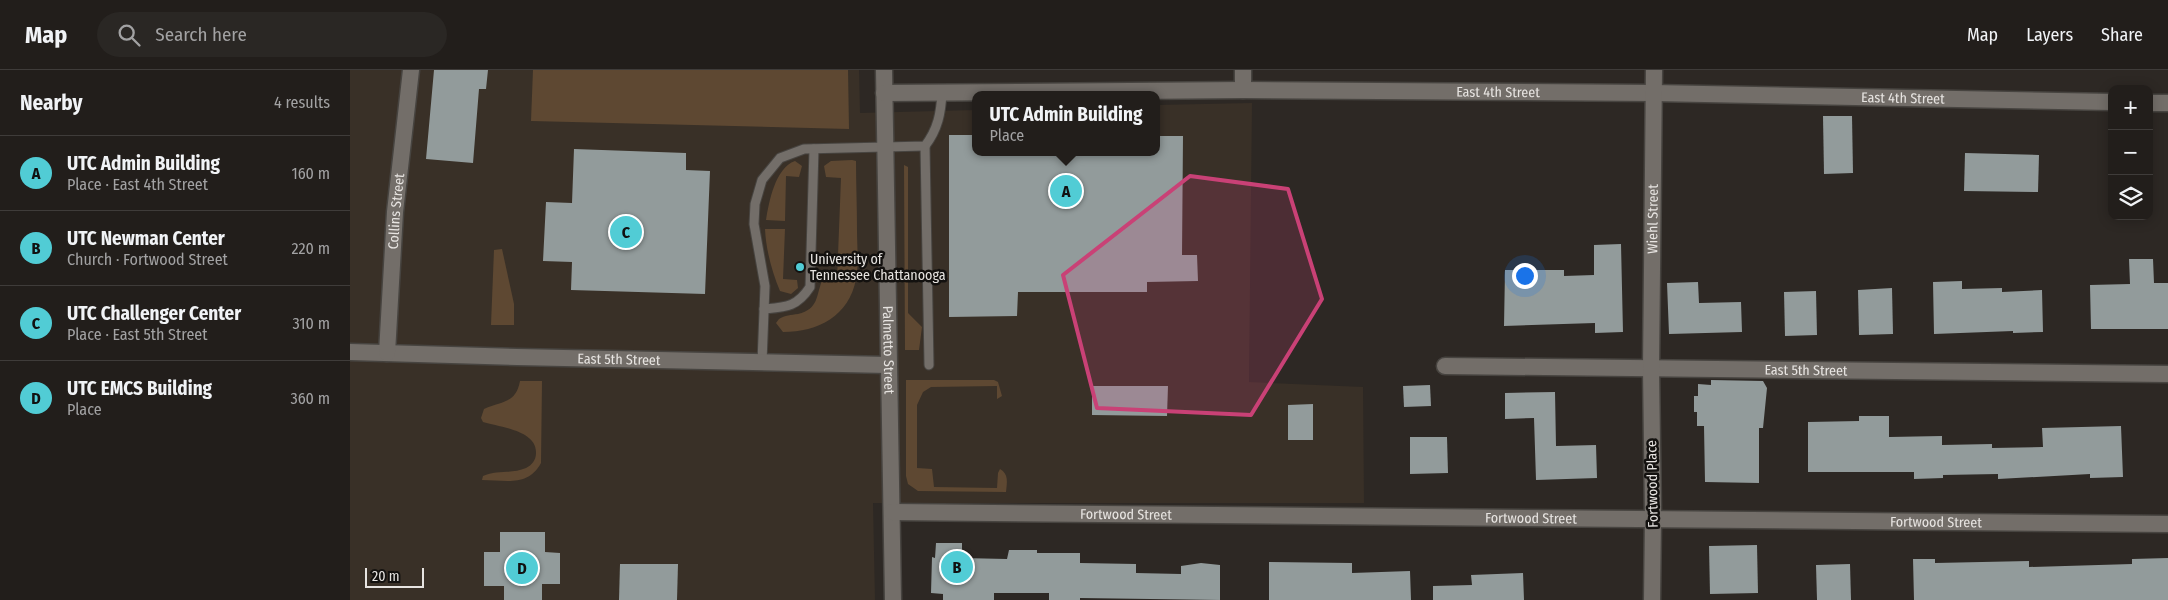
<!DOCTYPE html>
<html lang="en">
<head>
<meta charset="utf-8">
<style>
	:root { --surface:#221e1b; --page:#2a2724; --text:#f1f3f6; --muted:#a2a2a3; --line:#3f3c3a; --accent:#51ccd5 }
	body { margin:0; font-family:"Fira Sans Condensed",sans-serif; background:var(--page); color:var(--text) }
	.controls { position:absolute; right:15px; top:15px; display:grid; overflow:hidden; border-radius:10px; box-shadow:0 2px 12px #0003 }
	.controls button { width:45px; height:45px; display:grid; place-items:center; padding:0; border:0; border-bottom:1px solid var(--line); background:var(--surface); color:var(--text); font:25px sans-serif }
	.scale { position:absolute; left:15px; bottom:12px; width:59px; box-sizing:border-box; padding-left:5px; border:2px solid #e7e4e1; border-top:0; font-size:14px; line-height:18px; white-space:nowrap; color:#e7e4e1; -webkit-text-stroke:4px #13110f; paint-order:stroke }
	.you { position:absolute; left:1174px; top:205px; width:18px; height:18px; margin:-12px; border:4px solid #fff; border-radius:50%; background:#1a73e8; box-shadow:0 0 0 8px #1a73e833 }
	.badge { display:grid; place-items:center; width:32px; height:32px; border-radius:50%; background:var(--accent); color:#111; font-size:16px; font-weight:700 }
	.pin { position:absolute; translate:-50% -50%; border:2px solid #fff; box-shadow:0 1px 5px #0006 }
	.popup { position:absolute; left:622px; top:21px; width:188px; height:65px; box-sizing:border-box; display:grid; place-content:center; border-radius:10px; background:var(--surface); filter:drop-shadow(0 1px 4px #0005); font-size:16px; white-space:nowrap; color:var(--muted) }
	.popup b { font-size:19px; color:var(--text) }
	.popup::after { content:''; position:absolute; left:50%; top:100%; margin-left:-10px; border:10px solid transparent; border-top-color:var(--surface) }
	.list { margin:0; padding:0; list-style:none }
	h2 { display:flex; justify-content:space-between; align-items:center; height:65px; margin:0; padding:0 20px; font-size:21px }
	h2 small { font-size:16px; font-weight:400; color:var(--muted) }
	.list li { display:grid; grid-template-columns:32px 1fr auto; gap:15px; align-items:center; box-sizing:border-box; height:75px; padding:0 20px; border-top:1px solid var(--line) }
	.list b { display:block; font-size:19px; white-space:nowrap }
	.list p { margin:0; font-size:16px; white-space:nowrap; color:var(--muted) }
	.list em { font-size:16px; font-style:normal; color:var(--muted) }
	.icon { flex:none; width:28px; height:28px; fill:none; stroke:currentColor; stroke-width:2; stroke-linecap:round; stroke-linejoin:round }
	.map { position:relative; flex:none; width:1818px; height:530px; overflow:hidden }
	header { display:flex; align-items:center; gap:30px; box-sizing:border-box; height:70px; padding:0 25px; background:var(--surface); border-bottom:1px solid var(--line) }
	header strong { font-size:24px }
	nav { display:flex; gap:28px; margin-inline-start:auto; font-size:18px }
	.search { width:350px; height:45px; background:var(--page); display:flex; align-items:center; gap:12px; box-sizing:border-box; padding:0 18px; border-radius:28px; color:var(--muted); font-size:19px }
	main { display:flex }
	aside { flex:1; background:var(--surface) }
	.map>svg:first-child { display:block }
	.built { fill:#393027 }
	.green { fill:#5e4832 }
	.building { fill:#929b9b }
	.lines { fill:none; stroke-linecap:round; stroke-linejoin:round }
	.lane-casing { stroke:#474440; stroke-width:11 }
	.street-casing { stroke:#474440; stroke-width:19 }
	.lane { stroke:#736e69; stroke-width:9 }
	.street { stroke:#736e69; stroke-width:16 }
	.marked { fill:#c94176; fill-opacity:0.2; stroke:#c94176; stroke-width:4; stroke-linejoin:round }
	.poi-dot { fill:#51ccd5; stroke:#13110f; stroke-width:2 }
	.labels { text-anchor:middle; stroke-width:5; stroke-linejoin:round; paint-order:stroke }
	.street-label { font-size:14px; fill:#e7e4e1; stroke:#13110f }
	.poi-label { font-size:14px; fill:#e7e4e1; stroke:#13110f; text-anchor:start }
</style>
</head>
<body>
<header>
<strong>Map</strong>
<div class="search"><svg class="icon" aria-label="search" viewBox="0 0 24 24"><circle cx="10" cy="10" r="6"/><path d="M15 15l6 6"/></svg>Search here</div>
<nav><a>Map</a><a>Layers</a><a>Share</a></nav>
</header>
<main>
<aside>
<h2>Nearby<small>4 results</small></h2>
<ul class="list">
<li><span class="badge">A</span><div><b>UTC Admin Building</b><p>Place · East 4th Street</p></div><em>160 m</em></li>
<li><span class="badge">B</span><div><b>UTC Newman Center</b><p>Church · Fortwood Street</p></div><em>220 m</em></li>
<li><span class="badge">C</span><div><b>UTC Challenger Center</b><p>Place · East 5th Street</p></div><em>310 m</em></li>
<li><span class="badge">D</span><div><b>UTC EMCS Building</b><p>Place</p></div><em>360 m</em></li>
</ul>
</aside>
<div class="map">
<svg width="1818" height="530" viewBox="0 0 1818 530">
	<rect width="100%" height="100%" fill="#2d2824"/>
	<path class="built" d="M0,0H509L510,43L626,40V82H806V35L902,33L899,312L1013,317L1014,433H523L525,530H0Z"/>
	<g class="green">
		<path d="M183,0H498L499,59L181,51Z"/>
		<path d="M502,90L506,91C506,114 507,137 507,160C507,176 509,194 506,209C499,246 468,262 433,262L426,253L429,249C435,245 441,245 448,244C469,239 466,225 472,211H487L491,108L476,107L474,96L481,91Z"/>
		<path d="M445,91L452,96L449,107L436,106L435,151L416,150C419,132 425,98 445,91Z"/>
		<path d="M554,95L558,97V243L572,257L569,280H555Z"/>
		<path d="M415,159H435L433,209L447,210L448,218L441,224L430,221C422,202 416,180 415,159Z"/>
		<path d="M152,179L164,234V255H141L144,180Z"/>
		<path d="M556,310H644L648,312L652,326L647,329V316L581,317L573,322L567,335V398L582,399L584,417L647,418L648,403L650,399C659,404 657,413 656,422L568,421L558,414L556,406Z"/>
		<path d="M170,311H192L191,393C178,417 156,410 132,410L133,406C147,400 162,404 176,398C182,395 186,390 186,383C187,360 149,357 133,352L131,348L134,339C153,331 166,333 170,311Z"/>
	</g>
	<g class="building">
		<path d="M84,0H138L136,19H129L123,93L76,89Z"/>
		<path d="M1473,46H1502L1503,103L1474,104Z"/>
		<path d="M599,65H626V82H806V66H833L832,185H847L848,211L797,212V222H668L667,246L599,247Z"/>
		<path d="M224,79L336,83V100L360,101L355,224L221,220L222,192L193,191L196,132L222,133Z"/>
		<path d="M1615,83L1689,85L1688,122L1614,121Z"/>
		<path d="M1271,174L1273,262L1245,263V253L1154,256L1155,200H1214V206L1244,205V175Z"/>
		<path d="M1779,189H1803L1804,213H1818V259H1741L1740,215L1780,214Z"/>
		<path d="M1612,211V219L1652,218V222L1692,220L1693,262L1663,263V261L1584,264L1583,212Z"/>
		<path d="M1348,212L1349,233L1391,232L1392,262L1319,264L1317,213Z"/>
		<path d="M1542,218L1543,264L1509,265L1508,220Z"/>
		<path d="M1466,221L1467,265L1435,266L1434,222Z"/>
		<path d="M1361,310L1413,311L1417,318L1413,358H1409V413L1355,412L1354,356H1347V342H1344V326H1348V314L1361,315Z"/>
		<path d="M1080,315L1081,336L1054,337L1053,316Z"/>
		<path d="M742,316H818L817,346L742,345Z"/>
		<path d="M1205,322L1206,376L1246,375L1247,408L1186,410L1184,348L1155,349V323Z"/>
		<path d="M963,334V370H938V335Z"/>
		<path d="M1509,346H1539V367L1592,366V375L1642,374V378L1693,377L1692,358L1771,356L1773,407L1740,408V404L1648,409V404L1593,405V408L1564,409V402H1458V352L1509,351Z"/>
		<path d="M1060,367H1097L1098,403L1060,404Z"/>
		<path d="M150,462H195V482L210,483V514H192V530H154V516H134V482H150Z"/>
		<path d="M586,473H612V488L657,489L659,480H687V483H730V493L786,494V503L831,504V496L851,493L870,495V530L730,528V530H699V523H644V530H593V524L581,523L582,487L585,488Z"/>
		<path d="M1407,475L1408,523L1360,524L1359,476Z"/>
		<path d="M1818,488V530H1564L1563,489H1585V493L1679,491V497L1782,494V489Z"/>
		<path d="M919,492L1002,493V503L1060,501L1061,530H919Z"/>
		<path d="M270,494H328L327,530H269Z"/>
		<path d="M1500,494L1501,530H1467L1466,495Z"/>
		<path d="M1173,503L1174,530H1083V516L1122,515L1121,505Z"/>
	</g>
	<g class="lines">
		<g class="lane-casing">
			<g id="lane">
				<path d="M575,76L579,295"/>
				<path d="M414,239C436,237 447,237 460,217L464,79"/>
				<path d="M412,292L415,216L404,154L405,134L412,110L430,88L454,79L575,76C588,59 591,43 592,22"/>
			</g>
		</g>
		<g class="street-casing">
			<g id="street">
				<path id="s1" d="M534,0L543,530"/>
				<path d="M893,20V0"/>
				<path id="s2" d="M534,23L893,20L1304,23L1762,32"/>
				<path d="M1799,33H1818"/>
				<path id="s3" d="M0,282L167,287L538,295"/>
				<path id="s4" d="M37,283L45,142L61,0"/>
				<path id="s5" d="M1095,296L1818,304"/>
				<path id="s6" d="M542,442L1818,454"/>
				<path id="s7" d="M1302,530L1303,448L1301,299L1304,0"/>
			</g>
		</g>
		<use href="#lane" class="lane"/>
		<use href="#street" class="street"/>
	</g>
	<path class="marked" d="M840,106L938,119L972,229L901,345L747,338L713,205Z"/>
	<circle class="poi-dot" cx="450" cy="197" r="5"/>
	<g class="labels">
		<g class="street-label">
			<text dy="5" stroke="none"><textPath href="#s2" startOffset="614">East 4th Street</textPath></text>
			<text dy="5" stroke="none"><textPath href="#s2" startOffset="1019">East 4th Street</textPath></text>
			<text dy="5" stroke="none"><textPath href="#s4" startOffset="142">Collins Street</textPath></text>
			<text dy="5" stroke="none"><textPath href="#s7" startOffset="381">Wiehl Street</textPath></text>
			<text dy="5" stroke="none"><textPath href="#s1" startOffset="280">Palmetto Street</textPath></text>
			<text dy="5" stroke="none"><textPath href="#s3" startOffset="269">East 5th Street</textPath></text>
			<text dy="5" stroke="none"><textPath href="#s5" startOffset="361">East 5th Street</textPath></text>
			<text transform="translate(1302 414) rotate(-91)" y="5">Fortwood Place</text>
			<text dy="5" stroke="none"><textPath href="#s6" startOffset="234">Fortwood Street</textPath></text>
			<text dy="5" stroke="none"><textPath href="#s6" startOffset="639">Fortwood Street</textPath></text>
			<text dy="5" stroke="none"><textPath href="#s6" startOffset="1044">Fortwood Street</textPath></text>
		</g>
		<g class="poi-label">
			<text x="460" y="194">University of<tspan x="460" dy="16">Tennessee Chattanooga</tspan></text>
		</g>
	</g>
</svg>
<div class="controls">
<button>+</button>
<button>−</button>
<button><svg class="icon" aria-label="layers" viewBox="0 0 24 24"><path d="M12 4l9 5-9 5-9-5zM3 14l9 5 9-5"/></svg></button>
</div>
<div class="scale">20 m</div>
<div class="you"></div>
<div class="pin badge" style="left:716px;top:121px">A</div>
<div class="popup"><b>UTC Admin Building</b>Place</div>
<div class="pin badge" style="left:607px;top:497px">B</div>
<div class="pin badge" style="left:276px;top:162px">C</div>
<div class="pin badge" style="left:172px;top:498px">D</div>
</div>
</main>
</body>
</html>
